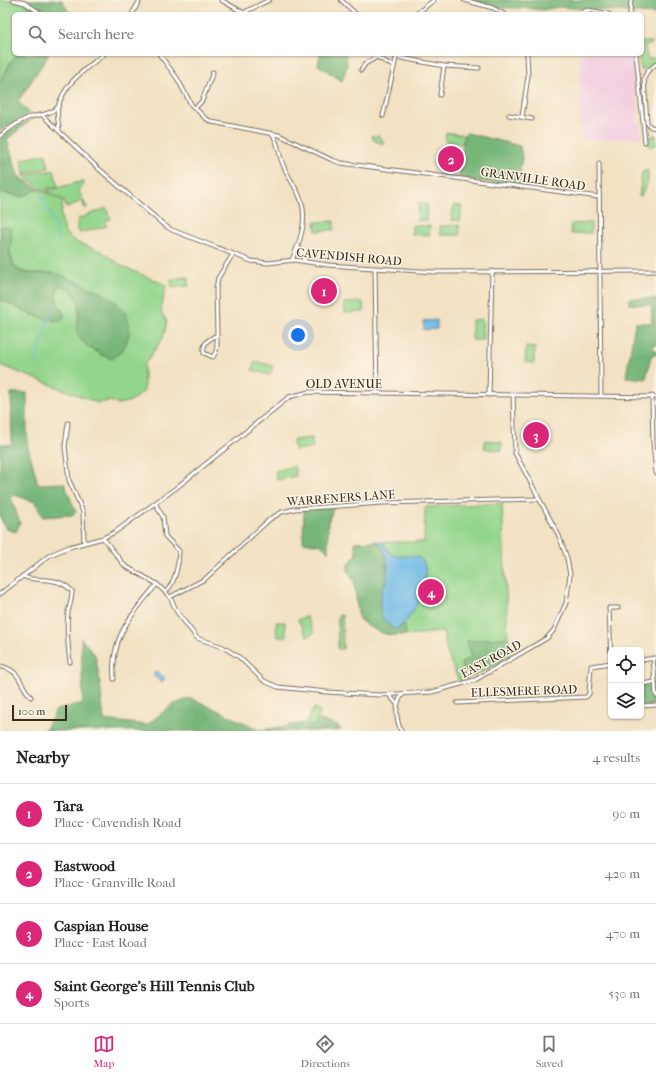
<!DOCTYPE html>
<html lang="en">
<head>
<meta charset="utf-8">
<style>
	:root { --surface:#fff; --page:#f6f6f6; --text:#222; --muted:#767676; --line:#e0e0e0; --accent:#db2777 }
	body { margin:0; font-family:"IM FELL French Canon",serif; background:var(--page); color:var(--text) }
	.controls { position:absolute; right:12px; bottom:12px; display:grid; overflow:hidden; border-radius:6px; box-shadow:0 1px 3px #0004 }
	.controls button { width:36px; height:36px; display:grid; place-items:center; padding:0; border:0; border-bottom:1px solid var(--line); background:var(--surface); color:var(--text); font:20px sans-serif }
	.scale { position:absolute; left:12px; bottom:10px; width:55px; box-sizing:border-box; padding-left:4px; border:2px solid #3b2a1e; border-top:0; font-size:11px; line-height:14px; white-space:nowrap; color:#3b2a1e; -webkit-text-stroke:3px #fcf5e5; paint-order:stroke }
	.you { position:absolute; left:298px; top:335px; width:14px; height:14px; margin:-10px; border:3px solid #fff; border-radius:50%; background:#1a73e8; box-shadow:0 0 0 6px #1a73e833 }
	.badge { display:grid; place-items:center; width:26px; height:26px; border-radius:50%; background:var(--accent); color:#fff; font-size:13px; font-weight:700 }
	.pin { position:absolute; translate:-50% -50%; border:2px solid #fff; box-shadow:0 1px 4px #0006 }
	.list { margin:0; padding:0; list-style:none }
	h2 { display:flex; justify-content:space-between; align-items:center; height:52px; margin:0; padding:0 16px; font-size:17px }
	h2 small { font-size:13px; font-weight:400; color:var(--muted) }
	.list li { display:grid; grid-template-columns:26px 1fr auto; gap:12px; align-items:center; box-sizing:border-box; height:60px; padding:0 16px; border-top:1px solid var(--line) }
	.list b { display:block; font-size:15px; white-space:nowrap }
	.list p { margin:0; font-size:13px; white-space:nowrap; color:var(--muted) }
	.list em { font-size:13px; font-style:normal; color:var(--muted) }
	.icon { flex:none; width:22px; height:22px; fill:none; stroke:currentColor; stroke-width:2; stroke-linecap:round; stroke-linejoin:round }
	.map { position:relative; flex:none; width:656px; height:731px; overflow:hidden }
	.search { position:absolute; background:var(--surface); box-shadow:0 1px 3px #0004; left:12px; right:12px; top:12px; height:44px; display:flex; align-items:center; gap:10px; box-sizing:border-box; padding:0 14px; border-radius:6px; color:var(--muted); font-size:15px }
	.sheet { height:292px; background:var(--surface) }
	nav { display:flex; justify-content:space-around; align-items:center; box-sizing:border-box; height:56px; border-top:1px solid var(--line); background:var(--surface); font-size:11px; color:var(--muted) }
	nav a { display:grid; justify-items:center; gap:2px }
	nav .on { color:var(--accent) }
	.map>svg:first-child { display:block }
	.built { fill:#f2cfe1 }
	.green { fill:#93d58c; stroke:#678055 }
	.forest { fill:#76b678; stroke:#58704b }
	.water { fill:#6dbae6; stroke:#547282 }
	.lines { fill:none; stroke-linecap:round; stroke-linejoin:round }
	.stream { stroke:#6dbae6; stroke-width:1 }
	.street-casing { stroke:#7b6a58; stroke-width:5 }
	.street { stroke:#fff; stroke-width:3 }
	.labels { text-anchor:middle; stroke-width:3; stroke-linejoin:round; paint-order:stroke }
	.street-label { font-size:12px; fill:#3b2a1e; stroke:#fcf5e5 }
</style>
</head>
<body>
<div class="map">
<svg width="656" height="731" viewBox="0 0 656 731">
	<rect width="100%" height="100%" fill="#fcf5e5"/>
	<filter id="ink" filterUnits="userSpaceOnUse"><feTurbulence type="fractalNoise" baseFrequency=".025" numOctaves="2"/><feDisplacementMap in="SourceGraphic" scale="8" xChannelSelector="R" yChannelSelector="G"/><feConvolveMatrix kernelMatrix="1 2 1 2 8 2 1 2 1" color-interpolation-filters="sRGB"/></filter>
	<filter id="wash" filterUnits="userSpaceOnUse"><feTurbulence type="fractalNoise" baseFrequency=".012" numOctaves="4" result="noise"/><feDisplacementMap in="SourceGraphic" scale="16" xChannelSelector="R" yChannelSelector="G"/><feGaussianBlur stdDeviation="0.9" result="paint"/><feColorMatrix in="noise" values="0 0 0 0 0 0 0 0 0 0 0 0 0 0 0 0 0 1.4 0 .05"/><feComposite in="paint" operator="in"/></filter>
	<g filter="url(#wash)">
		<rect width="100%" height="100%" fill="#f2e1c3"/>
		<path class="built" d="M580,54H633L639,117L636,118V123H640L642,138L581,140L579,102Z"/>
		<g class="green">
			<path d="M0,0H13L25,3L31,14H14V54H18L12,60L0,81Z"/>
			<path d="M642,42H652V44L645,46L648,59L655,58L656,61L645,70H641L638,54H642Z"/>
			<path d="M446,132L464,135L463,144L445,141Z"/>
			<path d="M372,135L375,137L377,135L382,139L384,145L373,140Z"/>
			<path d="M656,135V145L649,147L648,137Z"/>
			<path d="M46,154L49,168L24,173L22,159Z"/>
			<path d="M54,170L58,186L43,190L23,175Z"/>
			<path d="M648,170V181L641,196H639L642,172Z"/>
			<path d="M83,181L84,185L79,189V191L87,208L85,209L82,201L66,208L64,200L46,191Z"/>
			<path d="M39,189L63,201L61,215L65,233L78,243L101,251L122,266L166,285L161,311L167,322L163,338L144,365V391L131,401L119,404L110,401L98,403L0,365V299L30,314L55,321L62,310L58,305L55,294L60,285C85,291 78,311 77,330L87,347L96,351L103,357L87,286L54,273H30L18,270L14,265L9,248L12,234L5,226L0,227V192L21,197Z"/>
			<path d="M419,203L427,204L426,221L417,220Z"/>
			<path d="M454,205L462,206L460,221L451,220Z"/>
			<path d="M106,208L111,219L105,221L107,226L80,233L77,228L78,219Z"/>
			<path d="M334,221V230L316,231L315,222Z"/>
			<path d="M591,223V233L571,234V224Z"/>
			<path d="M412,225L430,226L429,235L411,234Z"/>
			<path d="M459,225L460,235H440V226Z"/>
			<path d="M188,277L189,286L172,288L171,279Z"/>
			<path d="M363,302L364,312L345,313L344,303Z"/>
			<path d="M482,319L483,340H472V320Z"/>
			<path d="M526,347L535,348L534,363L525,362Z"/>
			<path d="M255,361L273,366L270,375L252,370Z"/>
			<path d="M312,438L313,448L294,450L293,440Z"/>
			<path d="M485,440L502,442L501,451L484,448Z"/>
			<path d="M294,466L296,476L277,480L275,471Z"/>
			<path d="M502,503L508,637L467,641L472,656L461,663L466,679L459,681L447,653L443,632C411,634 386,642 359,619L354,581L348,571V565L356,555L355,542H424L425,507Z"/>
			<path d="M342,615L343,649H338V616Z"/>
			<path d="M306,616L314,633L307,637L298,620Z"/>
			<path d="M276,622H285L286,637H277Z"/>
			<path d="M314,708L321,712L313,727L306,723Z"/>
		</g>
		<g class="forest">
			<path d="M13,0H62L70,14H31L25,3Z"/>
			<path d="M472,0H656V14L559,7L543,10L523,8H498Z"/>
			<path d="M18,54H48L47,58L18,101L30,114L0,131V81L12,60Z"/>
			<path d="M320,54H346L347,66L342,81L318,65Z"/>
			<path d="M33,119L7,139L18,176L39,189L21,197L0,192V138L18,125Z"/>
			<path d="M467,133L520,146L522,158L520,169L526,188L459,178L464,135Z"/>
			<path d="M5,226L11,229C14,242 4,256 17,269C25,276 43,272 53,273C61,274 69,279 76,282C98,290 132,303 129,332C128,344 122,353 112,359C105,357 102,354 96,351C87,346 80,342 77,331C76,325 79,319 79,313C80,299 74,289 60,285C51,295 60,306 65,316L60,321C43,322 15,307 0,299V227Z"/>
			<path d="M629,298L656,299V345H653V350H656V355L651,356L646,379L626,377L635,323H652L651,305L629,304Z"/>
			<path d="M11,393H27V443L38,484L64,483L76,512L72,515L43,517L35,502L14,495L11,498L20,523L16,532L6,529L0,517V444L12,445Z"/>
			<path d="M334,507L328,522V552L321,545L303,542L304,508Z"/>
			<path d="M375,541C395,549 383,593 380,609L401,627L405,624L406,634C389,639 372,630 359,619L354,581L348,571V565L356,555L355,542Z"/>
			<path d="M508,637L512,648C511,661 477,674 466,679L461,663L472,656L466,641Z"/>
			<path d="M81,638L95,655L99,675L104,720L147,725L172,705L191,698L260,730L306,723L313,727L317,719L338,726L341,730L330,731H42L46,729L56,710L83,703Z"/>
			<path d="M655,682L656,705L641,706V684Z"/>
		</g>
		<g class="water">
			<path d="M437,320V329L424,330L423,321Z"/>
			<path d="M375,541L383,542C385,546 387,550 390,553C398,561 413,551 422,560C434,574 412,627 394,629C389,625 382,620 381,613C379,607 381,591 384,585C385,584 387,582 387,580C389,569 387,545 375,541Z"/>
			<path d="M156,671L165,678L162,683L153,675Z"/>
		</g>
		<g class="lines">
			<g class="stream">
				<path d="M43,196L45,205L54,222L58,239"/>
				<path d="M35,369L38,351L53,310"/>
			</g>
		</g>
	</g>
	<g filter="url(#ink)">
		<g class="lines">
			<g class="street-casing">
				<g id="street">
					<path d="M13,0L25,3L42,14"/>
					<path d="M221,0L244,13"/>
					<path d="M341,0L356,14"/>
					<path d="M464,0L493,8L504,14"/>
					<path d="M243,13L269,0"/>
					<path d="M132,14L140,0"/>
					<path d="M416,14L434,0"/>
					<path d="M577,14L588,10L609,14"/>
					<path d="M630,14L631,0"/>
					<path d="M159,54L177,78L192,106L195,108L202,101L213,72"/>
					<path d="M636,54L645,142"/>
					<path d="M396,57L444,66L479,68"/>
					<path d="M656,64L647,72L644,79L647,123L651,127L656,128"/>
					<path d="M361,70L365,64L377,57L393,66"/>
					<path d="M440,95L444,66"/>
					<path d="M195,108L205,118L212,122L279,135L332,160L341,163L599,197"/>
					<path d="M509,115L532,119"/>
					<path d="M43,116L99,169L164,225L172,230L251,261L268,263L294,260L328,265L435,272L656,271"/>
					<path d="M383,116L397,54"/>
					<path d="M522,117L528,76L527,54"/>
					<path d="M59,131C59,124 56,113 58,107C65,82 86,69 104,54"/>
					<path d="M272,134C279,143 278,152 282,162C286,174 294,184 299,195C309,217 301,239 292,260"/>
					<path d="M0,136C9,129 17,122 28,118C39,114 48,116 58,107"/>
					<path d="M599,163L601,396"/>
					<path d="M298,246L305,261"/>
					<path d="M375,269L377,393"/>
					<path d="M217,335C209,339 202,343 204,353L213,357C218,351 217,343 217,335L216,289L218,278L233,254"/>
					<path d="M489,395L492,271"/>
					<path d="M652,396L653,442L656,473"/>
					<path d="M68,423L65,447L69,480L83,512L84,543"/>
					<path d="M155,503L163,517L165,536L179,551C179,565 175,582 166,592"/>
					<path d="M103,538L125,566L157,584L170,597L205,579L270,519L282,512L295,509L383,503L538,499"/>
					<path d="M22,576C40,584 55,574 72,591C72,599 70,604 68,612C66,628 68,646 70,662"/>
					<path d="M0,594L50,555L69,547L103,538L115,532L176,488L289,397L309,392L656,397"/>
					<path d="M170,597L177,612L197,638L223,647L239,657L264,681L278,687L327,692L379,695L432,692L475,680L530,648L547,638L554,630L566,603L570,575L567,558L559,536L515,453L513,395"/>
					<path d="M641,660L656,658"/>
					<path d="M611,661L609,608H618"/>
					<path d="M0,666C22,671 18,683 31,697"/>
					<path d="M114,679C110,637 132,614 157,584"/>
					<path d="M655,682L656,696"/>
					<path d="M641,684L655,682L653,658"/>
					<path d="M389,695L397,704"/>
					<path d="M457,703L586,697L589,694L591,666L611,663"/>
					<path d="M641,706L656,705"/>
					<path d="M401,731C396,719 394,704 403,694"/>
				</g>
			</g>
			<use href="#street" class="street"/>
		</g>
	</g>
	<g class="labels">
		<g class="street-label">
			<text transform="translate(533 179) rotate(8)" y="4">GRANVILLE ROAD</text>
			<text transform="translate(349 257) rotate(5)" y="4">CAVENDISH ROAD</text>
			<text x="344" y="388">OLD AVENUE</text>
			<text transform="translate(341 498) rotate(-4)" y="4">WARRENERS LANE</text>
			<text transform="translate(491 659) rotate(-28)" y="4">EAST ROAD</text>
			<text transform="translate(524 691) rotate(-2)" y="4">ELLESMERE ROAD</text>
		</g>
	</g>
</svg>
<div class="controls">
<button><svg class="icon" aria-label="locate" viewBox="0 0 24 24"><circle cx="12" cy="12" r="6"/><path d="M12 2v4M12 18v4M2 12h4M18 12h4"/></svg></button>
<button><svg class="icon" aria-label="layers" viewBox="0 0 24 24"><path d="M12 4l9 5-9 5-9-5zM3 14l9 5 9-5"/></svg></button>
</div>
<div class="scale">100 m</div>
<div class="you"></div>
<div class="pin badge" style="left:324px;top:291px">1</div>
<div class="pin badge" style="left:451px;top:159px">2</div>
<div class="pin badge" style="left:536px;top:435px">3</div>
<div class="pin badge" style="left:431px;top:592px">4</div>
<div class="search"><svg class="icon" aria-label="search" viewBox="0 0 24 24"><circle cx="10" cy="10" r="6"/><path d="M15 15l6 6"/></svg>Search here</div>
</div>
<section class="sheet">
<h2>Nearby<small>4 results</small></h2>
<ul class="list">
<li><span class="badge">1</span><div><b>Tara</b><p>Place · Cavendish Road</p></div><em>90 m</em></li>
<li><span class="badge">2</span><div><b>Eastwood</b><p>Place · Granville Road</p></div><em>420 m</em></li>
<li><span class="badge">3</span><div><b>Caspian House</b><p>Place · East Road</p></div><em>470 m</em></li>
<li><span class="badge">4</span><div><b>Saint George's Hill Tennis Club</b><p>Sports</p></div><em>530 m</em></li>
</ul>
</section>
<nav>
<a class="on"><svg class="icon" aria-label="map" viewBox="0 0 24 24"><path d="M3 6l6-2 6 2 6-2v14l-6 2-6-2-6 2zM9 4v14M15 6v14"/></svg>Map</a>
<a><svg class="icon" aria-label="directions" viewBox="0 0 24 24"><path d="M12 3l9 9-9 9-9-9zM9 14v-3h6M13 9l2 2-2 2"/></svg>Directions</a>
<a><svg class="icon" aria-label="saved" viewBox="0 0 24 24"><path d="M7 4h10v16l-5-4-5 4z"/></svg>Saved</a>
</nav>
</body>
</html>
